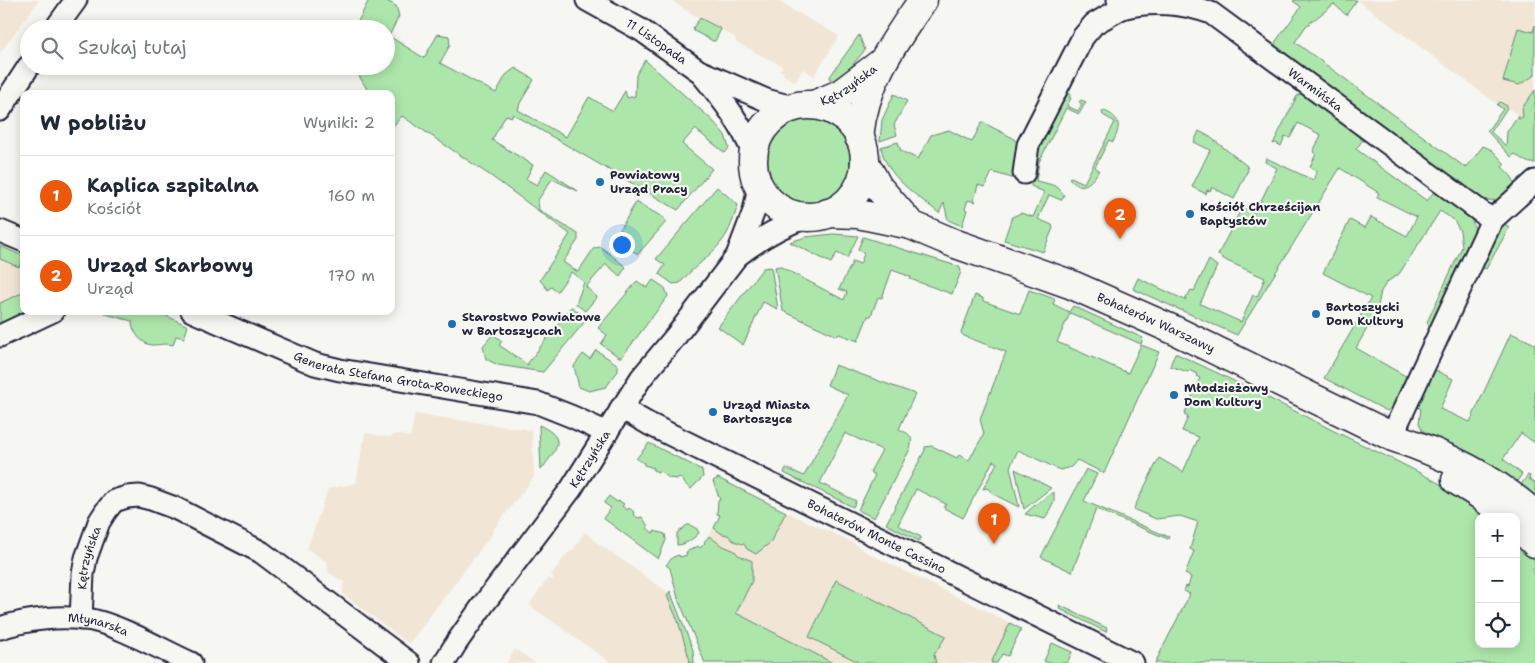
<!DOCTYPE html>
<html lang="pl">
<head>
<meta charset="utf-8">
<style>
	:root { --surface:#fff; --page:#f6f6f7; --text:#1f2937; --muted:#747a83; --line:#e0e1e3; --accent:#ea580c }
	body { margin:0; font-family:"Shantell Sans",sans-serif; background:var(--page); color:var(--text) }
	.controls { position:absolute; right:15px; bottom:15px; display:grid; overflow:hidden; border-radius:10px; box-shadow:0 2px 12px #0003 }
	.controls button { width:45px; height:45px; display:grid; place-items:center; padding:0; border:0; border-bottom:1px solid var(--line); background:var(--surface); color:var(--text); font:25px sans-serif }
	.you { position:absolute; left:621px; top:244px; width:18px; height:18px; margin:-12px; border:4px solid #fff; border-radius:50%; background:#1a73e8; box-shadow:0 0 0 8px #1a73e833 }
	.badge { display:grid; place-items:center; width:32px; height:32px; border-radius:50%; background:var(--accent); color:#fff; font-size:16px; font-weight:700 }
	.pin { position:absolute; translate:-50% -41px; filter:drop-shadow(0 1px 2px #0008) }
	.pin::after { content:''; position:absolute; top:26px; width:18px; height:15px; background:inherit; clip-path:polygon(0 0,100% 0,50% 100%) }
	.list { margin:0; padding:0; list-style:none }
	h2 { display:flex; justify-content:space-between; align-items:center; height:65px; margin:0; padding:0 20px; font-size:21px }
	h2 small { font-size:16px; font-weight:400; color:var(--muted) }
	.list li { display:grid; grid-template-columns:32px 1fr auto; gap:15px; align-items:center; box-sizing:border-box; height:80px; padding:0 20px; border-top:1px solid var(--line) }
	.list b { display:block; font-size:19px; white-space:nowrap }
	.list p { margin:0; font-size:16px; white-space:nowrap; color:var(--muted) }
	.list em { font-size:16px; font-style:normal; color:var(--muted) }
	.icon { flex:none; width:28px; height:28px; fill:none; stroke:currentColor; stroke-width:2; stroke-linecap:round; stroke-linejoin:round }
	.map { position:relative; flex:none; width:1535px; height:663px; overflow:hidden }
	.search { position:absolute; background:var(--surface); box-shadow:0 2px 12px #0003; left:20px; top:20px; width:375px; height:55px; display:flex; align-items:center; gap:12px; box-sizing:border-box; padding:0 18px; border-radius:28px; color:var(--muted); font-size:19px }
	.panel { position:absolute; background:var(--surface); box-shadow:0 2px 12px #0003; left:20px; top:90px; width:375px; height:225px; border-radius:10px }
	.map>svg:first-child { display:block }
	.built { fill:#f1e6d6 }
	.green { fill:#ade6ab; stroke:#688473 }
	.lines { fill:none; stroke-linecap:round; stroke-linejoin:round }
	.street-casing { stroke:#22223b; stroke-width:25 }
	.secondary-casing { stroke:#22223b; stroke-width:31 }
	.street { stroke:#f6f6f2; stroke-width:21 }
	.secondary { stroke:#f6f6f2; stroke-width:28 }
	.poi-dot { fill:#1f6fb2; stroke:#f6f6f2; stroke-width:2 }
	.labels { text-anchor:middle; stroke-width:4.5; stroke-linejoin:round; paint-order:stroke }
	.street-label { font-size:12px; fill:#22223b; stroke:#f6f6f2 }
	.poi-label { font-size:12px; font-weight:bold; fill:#22223b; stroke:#f6f6f2; text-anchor:start }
</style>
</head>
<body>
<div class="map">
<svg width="1535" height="663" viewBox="0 0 1535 663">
	<rect width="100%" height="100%" fill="#f6f6f2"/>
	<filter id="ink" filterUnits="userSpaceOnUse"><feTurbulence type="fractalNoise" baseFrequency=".02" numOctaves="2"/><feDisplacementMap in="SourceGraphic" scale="10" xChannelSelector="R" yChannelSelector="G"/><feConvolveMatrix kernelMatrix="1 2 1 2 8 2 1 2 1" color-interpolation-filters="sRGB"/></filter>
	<g filter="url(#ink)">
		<g class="built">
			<path d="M0,0H39L0,53Z"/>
			<path d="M671,0H775L839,36L814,76L803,69L795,82L783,75L784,72L780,70L782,66L735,42L736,38L685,10Z"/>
			<path d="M1357,0H1535V132L1517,120L1518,115L1507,108L1504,109Z"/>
			<path d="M0,246L24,256V297L0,308Z"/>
			<path d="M415,414L532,430L534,477L493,530L492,534L409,644L343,594V585L344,582L328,572L327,562L307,549L328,489L356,483L365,433L389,437L397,434L410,437Z"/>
			<path d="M786,512L854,543L864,551L1015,625L997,663H710L736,613L708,537L714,527Z"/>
			<path d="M585,532L595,541L669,593L667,596L678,621L690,661L688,663H611L529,605L548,578L552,580L554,577L551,575L568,553L572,551Z"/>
			<path d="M515,649L535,663H506Z"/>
		</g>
		<g class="green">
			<path d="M369,0H385L396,6L399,16L389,36L424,58L438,34L449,36L450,45L440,63L496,93L506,75L515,68L532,78L534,80L520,103L518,110L566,137L589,97L613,111L625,91L627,98L635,96L636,75L645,60L712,120L725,135L729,148L725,153L695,129L682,144L712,169L678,210L513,114L512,117L506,115L492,140L533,165L526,179L537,185L546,170L578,191L552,179L538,200L539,210L578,234V240L563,262L578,272L594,248L601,247L626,267L620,276L606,264L586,287L597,297L585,311L576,304L584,282L571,272L557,292L551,287L548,290L540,280L570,234L491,176L402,116L394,125L391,121V94H370L353,66H386V29H354Z"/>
			<path d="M1294,0H1357L1346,15L1334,4L1306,26L1295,42L1466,168L1483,146L1492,150L1505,164L1502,167C1505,170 1511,175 1513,179C1517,187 1503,198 1496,200C1491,201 1485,200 1480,198L1274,48L1276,41L1301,7L1293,1Z"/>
			<path d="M700,18L721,29L715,41H713L694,31L693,28Z"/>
			<path d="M1535,25V75L1519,85L1503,81L1518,28L1533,32Z"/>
			<path d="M859,35L865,50L849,69L835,82L829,78Z"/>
			<path d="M1535,90V163C1527,164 1522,159 1515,154L1511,157L1487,131L1503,109L1497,105L1500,102L1507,106V108L1491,132L1506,146L1507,132L1518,115V119L1523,117L1522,108Z"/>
			<path d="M1064,93L1071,94L1069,97L1071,98L1067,106L1078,111L1082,104L1079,102L1081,100L1086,102L1079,114L1066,108L1039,162L1036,181C1048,184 1059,184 1064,196L1061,200L1049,195L1038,219L1052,225L1053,228L1043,252L1004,240L1012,217L1021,213L1033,217L1044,192L1031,186L1034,155Z"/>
			<path d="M1302,93L1365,137L1356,149L1427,201L1436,189C1452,200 1473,211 1475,232L1431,330L1427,322L1462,247L1460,231L1454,220L1440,211L1399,274L1387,282L1381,291L1377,311L1356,348L1409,378L1396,404L1387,411L1324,378L1371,298L1323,273L1350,220L1365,228L1371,217L1407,236L1417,217L1377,197L1379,193L1340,168L1237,335L1133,289L1138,278L1185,300L1191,290L1194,291L1209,260L1217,266L1200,304L1241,322L1253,295L1257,297L1265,278L1227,261L1218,255L1242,207L1255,213L1277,168L1265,162L1266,158L1313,180L1317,171L1310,167L1316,154L1313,152L1321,135L1298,123L1290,138L1285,136L1281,146L1276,143L1273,144L1297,96Z"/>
			<path d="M894,94L907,101L894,125L897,135L880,141L882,120Z"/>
			<path d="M1105,111C1121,119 1121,126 1113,142L1109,140L1095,167L1099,170C1092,183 1081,193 1069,178L1071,177L1084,183L1115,122L1103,115L1102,112Z"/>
			<circle cx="809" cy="160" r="44"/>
			<path d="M982,122L1013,138L1019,145L1015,179L992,172L985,187L978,185L974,200L976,201L975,202L968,200L965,209L967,210L962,226L948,220L944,203L939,213C917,195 886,177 881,147L898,142L901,151L918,159L931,135L949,130L972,142Z"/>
			<path d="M1199,131L1210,137L1247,166L1248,170L1234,199L1212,187L1210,191L1207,190L1206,194L1192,187L1210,150L1194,142Z"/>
			<path d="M717,187L738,205C734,217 730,231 722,241C710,257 692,268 680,283L673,284L659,274L665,265L656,259Z"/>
			<path d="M636,202L664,218L666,222L638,254L614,240Z"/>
			<path d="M1504,223L1509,228L1486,269L1480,267Z"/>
			<path d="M833,234L858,236L847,258L837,253L831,263L790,242L806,237Z"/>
			<path d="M863,237L960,267L961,272L952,294L910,279L911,277L892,270L882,298L878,297L871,316H868L858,341L839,334L837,336L783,311L775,267L779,266L844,300L847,292L839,289L853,261L860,264L864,254L858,249Z"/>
			<path d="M0,246L23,256L19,267L0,259Z"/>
			<path d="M771,267L778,309L763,302L743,345L718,327L763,268Z"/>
			<path d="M653,280L665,288L668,296L622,357H619L601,344L607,335L598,328L637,281L647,288Z"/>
			<path d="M1029,290L1055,299L1053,304L1069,312L1073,306L1143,338L1141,344L1070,313L1057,342L1128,373L1141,345L1159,352L1104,473L1077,460L1071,467L1060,470L1018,450L1010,467L1019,507L995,495L987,488L983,489L997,463L993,461L963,518L944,508L946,504L916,489L898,525L921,537L919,541L886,524L925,450V447L932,446L957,458L959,455L969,460L984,434L980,419L1006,352L964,336L961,333L975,295L983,298V301L1020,314Z"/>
			<path d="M24,292V311H32L0,326V303Z"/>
			<path d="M572,307L587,319L543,372L498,365L486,359L483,346L493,334L502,341L499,345L528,365V363L570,308Z"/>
			<path d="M106,311H156L188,326L184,338L176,336L173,345C165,343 160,345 152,345C141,344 132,331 132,321L105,314Z"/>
			<path d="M1511,333L1535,344V443L1521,433L1503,459L1522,474L1516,483L1484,463L1423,431L1419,423L1421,409L1416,406L1433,369L1453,379L1440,409L1470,422Z"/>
			<path d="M596,350L618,365V371L606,387L589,391L579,387L574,366L583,354L590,359Z"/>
			<path d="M1175,353C1229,378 1283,405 1336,432C1389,458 1444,481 1490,517H1479V644H1516V540L1534,559L1535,567L1532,570L1535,579V663H1155L1190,594L1184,591L1186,586L1188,587L1191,577L1185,574L1194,551L1190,549L1198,522L1180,516L1156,519L1135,510L1134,508L1159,458L1183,472L1199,437L1182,431L1188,417L1184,415L1200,378L1196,376L1197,374L1189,370L1188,372L1170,366Z"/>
			<path d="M835,365L915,394L899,429C910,435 914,435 910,449L874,518L858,510L875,475L870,472L882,450L845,433L820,483L856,501L853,507L784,473L786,468L804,476L848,395L827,385Z"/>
			<path d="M539,425C569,439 556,449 541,470Z"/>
			<path d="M649,443L702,470L703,477L691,489L684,483V481L679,477L677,479L669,478L659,470L658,472L653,470L654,468L644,465V463L636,459Z"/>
			<path d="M1015,469L1051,488L1024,509Z"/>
			<path d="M1086,469L1097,474L1084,501L1169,537L1168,539L1096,509L1072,572L1041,557Z"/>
			<path d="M1528,475L1530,476L1529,479L1535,483V497L1520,486Z"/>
			<path d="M718,478L786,512L770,543L756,554L747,549L744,544C737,543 732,541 728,535L722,534L714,528L720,515L717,514L718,500H720L713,481Z"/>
			<path d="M1054,492V501L1045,519L1025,514L1036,504Z"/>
			<path d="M609,496L617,502L619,501L624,504L622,506L627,510L629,508L634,512L633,514L638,518L642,517L648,526L647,528L653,533L654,531L665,534L666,540L658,559L603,518L611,508L604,503Z"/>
			<path d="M687,525H690L697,529L699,533C693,539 685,545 677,545V533Z"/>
			<path d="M709,536L721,545L735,551L738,555L752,561V581L736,613L833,663H705L678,598L670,568L666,565L673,557L679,555L680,557L687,555L686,552L698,546L700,548L705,543L704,542Z"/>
			<path d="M836,580L946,636L934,655L936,663H860L809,637Z"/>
			<path d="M670,591L693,650L694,663H688L690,661L678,621L667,596Z"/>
			<path d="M1059,605L1107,628L1106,632L1060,609Z"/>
			<path d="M1010,623L1021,629L1008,656L1002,654L997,663H991Z"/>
			<path d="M1052,643L1072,652L1067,663H1049L1044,661Z"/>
		</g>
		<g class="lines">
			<g class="street-casing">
				<g id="street">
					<path id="s1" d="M587,0L641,30L699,71L766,100L792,107"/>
					<path id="s2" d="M1118,0L1122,8C1150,0 1184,3 1211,13L1492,220L1399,420L1393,437"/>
					<path d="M55,29L76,0"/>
					<path d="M704,77C724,101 742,125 754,155"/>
					<path d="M0,110L29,66"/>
					<path d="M1024,173L1028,145L1083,37L1094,24L1122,8"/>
					<path d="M1492,220L1535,181"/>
					<path d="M0,231L24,241"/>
					<path d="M737,256C759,239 781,225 808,217"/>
					<path id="s3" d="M192,311L315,364L340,370L538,403L573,417L607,433"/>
					<path d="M0,336L53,311"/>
					<path id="s4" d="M621,408L649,424L1133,663"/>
					<path id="s5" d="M81,619L83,574L86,558L99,522L106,511L114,501L127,497L139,496L151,499L175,508L261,552L409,663"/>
					<path id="s6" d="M0,628C28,619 62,615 92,620C121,626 162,650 191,663"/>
					<path id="s7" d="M444,663L457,642L483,605L571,489L641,378L676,336L737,256L754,211L757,196L758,183"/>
				</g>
			</g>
			<g class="secondary-casing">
				<g id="secondary">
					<path id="s8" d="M814,105L840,94L881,63"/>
					<circle cx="809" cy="161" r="56"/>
					<path d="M859,137C864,83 893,43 923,0"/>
					<path d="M865,163L878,187L911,225"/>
					<path id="s9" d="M828,213L858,214L911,225L956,244L1070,284L1174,330L1393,437C1446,455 1493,477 1535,515"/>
					<path d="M1456,480L1480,495L1508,517"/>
					<path d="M1516,524L1535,543"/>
				</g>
			</g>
			<use href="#street" class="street"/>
			<use href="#secondary" class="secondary"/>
		</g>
	</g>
	<g class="poi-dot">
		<circle cx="600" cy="182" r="5"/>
		<circle cx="1190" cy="214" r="5"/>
		<circle cx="1316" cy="314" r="5"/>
		<circle cx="452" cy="324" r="5"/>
		<circle cx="1174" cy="395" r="5"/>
		<circle cx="713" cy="412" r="5"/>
	</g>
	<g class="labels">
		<g class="street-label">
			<text dy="4" stroke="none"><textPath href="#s1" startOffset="81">11 Listopada</textPath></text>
			<text dy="4" stroke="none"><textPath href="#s8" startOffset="40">Kętrzyńska</textPath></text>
			<text dy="4" stroke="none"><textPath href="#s2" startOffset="229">Warmińska</textPath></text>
			<text dy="4" stroke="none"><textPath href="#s9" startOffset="348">Bohaterów Warszawy</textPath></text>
			<text dy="4" stroke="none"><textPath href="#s3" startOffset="218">Generała Stefana Grota-Roweckiego</textPath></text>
			<text dy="4" stroke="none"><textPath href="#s7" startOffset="251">Kętrzyńska</textPath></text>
			<text dy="4" stroke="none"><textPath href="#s4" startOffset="286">Bohaterów Monte Cassino</textPath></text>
			<text dy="4" stroke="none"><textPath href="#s5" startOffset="62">Kętrzyńska</textPath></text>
			<text dy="4" stroke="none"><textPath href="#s6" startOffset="100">Młynarska</textPath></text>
		</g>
		<g class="poi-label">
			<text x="610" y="179">Powiatowy<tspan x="610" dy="14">Urząd Pracy</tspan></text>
			<text x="1200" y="211">Kościół Chrześcijan<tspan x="1200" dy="14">Baptystów</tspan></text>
			<text x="1326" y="311">Bartoszycki<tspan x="1326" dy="14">Dom Kultury</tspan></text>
			<text x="462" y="321">Starostwo Powiatowe<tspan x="462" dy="14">w Bartoszycach</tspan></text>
			<text x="1184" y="392">Młodzieżowy<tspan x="1184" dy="14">Dom Kultury</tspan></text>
			<text x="723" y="409">Urząd Miasta<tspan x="723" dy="14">Bartoszyce</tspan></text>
		</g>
	</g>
</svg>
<div class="controls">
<button>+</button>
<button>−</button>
<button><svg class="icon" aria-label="locate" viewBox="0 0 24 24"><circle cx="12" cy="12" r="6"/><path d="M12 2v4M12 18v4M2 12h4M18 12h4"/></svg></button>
</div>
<div class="you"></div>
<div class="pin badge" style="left:994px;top:544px">1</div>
<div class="pin badge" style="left:1120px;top:239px">2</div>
<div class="search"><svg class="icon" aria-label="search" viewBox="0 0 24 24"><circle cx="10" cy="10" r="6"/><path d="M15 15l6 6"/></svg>Szukaj tutaj</div>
<section class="panel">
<h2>W pobliżu<small>Wyniki: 2</small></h2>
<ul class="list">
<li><span class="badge">1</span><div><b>Kaplica szpitalna</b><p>Kościół</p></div><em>160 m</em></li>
<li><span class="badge">2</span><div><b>Urząd Skarbowy</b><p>Urząd</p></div><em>170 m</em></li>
</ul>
</section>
</div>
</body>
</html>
